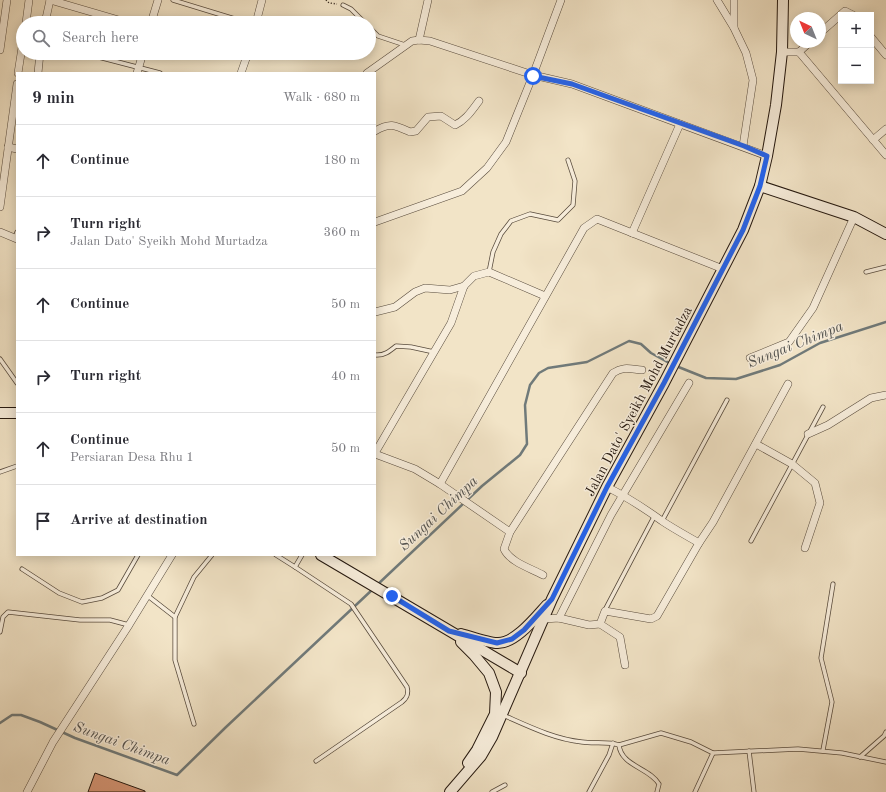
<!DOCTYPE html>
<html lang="en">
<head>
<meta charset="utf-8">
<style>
	:root { --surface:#fff; --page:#f2f2f3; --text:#2b2b33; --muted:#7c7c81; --line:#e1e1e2 }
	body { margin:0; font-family:"Old Standard TT",serif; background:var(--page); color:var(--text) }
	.controls { position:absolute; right:12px; top:12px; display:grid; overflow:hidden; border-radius:0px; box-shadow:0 2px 10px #0003 }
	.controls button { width:36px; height:36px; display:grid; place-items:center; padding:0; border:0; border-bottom:1px solid var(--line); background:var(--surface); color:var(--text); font:20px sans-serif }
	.compass { position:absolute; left:790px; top:12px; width:36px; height:36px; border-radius:50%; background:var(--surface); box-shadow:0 2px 10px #0003; rotate:317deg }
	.stop { position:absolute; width:12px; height:12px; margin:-9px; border:3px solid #2563eb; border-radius:50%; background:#fff }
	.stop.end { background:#2563eb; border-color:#fff; box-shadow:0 1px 4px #0008 }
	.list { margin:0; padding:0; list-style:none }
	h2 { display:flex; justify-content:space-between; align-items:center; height:52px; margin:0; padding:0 16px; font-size:17px }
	h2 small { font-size:13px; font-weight:400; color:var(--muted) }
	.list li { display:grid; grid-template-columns:26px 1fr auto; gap:12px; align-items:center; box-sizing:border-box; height:72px; padding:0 16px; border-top:1px solid var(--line) }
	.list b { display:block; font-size:15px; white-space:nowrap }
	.list p { margin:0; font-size:13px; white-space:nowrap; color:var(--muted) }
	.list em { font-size:13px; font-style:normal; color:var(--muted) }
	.icon { flex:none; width:22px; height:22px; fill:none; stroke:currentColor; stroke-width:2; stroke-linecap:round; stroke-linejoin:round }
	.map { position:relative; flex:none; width:886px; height:792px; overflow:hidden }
	.search { position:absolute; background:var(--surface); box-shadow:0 2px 10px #0003; left:16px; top:16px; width:360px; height:44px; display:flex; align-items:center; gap:10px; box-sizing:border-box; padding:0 14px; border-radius:22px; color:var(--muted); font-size:15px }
	.panel { position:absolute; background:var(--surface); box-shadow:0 2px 10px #0003; left:16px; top:72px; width:360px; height:484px; border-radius:0px }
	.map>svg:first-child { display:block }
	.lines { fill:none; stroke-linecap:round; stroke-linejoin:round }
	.stream { stroke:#707a7a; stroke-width:2.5 }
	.building { fill:#d79777; stroke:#25180f }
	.lane-casing { stroke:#584b3d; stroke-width:5 }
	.street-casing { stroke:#584b3d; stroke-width:8 }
	.secondary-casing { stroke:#25180f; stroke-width:12 }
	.path { stroke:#25180f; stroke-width:1.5; stroke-dasharray:1 2; stroke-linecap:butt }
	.lane { stroke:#f7eddb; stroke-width:3.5 }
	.street { stroke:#f7eddb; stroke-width:7 }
	.secondary { stroke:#f7eddb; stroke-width:10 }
	.route { stroke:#2563eb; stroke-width:5 }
	.labels { text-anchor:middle; stroke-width:3; stroke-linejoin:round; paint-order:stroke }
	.street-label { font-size:14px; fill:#25180f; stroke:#f7eddb }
	.water-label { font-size:15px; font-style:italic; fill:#51514e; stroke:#f7eddb }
</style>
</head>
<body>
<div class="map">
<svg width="886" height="792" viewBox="0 0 886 792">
	<rect width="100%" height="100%" fill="#f2e4c7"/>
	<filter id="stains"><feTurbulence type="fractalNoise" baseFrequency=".005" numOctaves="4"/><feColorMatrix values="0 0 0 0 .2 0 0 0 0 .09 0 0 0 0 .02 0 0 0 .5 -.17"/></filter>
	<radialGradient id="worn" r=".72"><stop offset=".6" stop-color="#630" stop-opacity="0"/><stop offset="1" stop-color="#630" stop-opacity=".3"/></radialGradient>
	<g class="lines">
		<g class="stream">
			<path d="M676,366L706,378L736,379L780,365L820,343L886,322"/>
			<path d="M376,586L482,486L520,455L527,444L525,405L530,385L539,373L548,368L587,362L629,341L641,344L651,353L671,364"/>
			<path d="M0,723L12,715H21L40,722L75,738L177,775L225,728L373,589"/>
		</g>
	</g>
	<path class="building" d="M95,773L145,791V792H88Z"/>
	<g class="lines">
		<g class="lane-casing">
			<g id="lane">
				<path d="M173,0L248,23"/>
				<path d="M343,5L351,9L365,23"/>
				<path d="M369,27L378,36L405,45"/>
				<path d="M83,53L160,73"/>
				<path d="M15,238L17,232"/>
				<path d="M489,272L493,252L501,234L511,221L530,214L558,220L573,205L575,181L568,160"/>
				<path d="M866,272L886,267"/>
				<path d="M375,355C384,356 390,351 396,346L411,347L434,352"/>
				<path d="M0,359L17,383"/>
				<path d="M0,472L17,466"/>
				<path d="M662,521L727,400"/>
				<path d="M751,541L823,407"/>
				<path d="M276,555L295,567"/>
				<path d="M302,555L295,567L351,604L407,687C409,694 407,698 402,702L316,761"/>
				<path d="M22,569L59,593L82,602L102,598L118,590L138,555"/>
				<path d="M148,596L175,617V660L194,724"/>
				<path d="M605,610L655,515"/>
				<path d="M175,617L194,577L212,555"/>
				<path d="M0,632L3,617L8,612L80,620H110L129,625"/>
				<path d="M503,715C528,726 554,739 582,742C594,744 607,741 619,745L661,733L691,742L713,753L798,749L842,753L886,762"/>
				<path d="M619,745C621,766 650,768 659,784L657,792"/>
				<path d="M823,750L832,702L821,658L833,584"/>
				<path d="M749,751L754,792"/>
				<path d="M860,757L884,736L886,732"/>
				<path d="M492,792L505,785"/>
				<path d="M589,792L609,755L613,743"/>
				<path d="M695,792L713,753"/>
			</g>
		</g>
		<g class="street-casing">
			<g id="street">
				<path d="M50,0L129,23"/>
				<path d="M717,0L734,28L746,53L753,80L743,146"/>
				<path d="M26,23L29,0"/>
				<path d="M45,23L50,0"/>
				<path d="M151,23L158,0"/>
				<path d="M256,23L262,0"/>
				<path d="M734,27V0"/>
				<path d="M820,33L845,11L853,15"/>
				<path d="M871,37L886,55"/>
				<path d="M419,40L428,0"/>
				<path d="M810,42L799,52L886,155"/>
				<path d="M0,50L7,0"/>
				<path d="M782,52H799"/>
				<path d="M233,53L247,57"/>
				<path d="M18,73L23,41"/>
				<path d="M38,73L40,53"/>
				<path d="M137,73L143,53"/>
				<path d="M241,73L248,53"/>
				<path d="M367,73L412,41L419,40L430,41L533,75L572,84L767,156"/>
				<path d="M375,131C390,122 395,125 410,132L416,131L428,117L441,116L455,125C466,120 472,110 479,101"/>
				<path d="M873,140L886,129"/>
				<path d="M8,147L17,149"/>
				<path d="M0,207L17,84"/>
				<path d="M375,222L462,191L487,168L506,142L533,75L561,0"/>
				<path d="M0,232L17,239"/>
				<path d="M632,233L680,124"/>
				<path d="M375,312L395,307L415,292L425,288L450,290L464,286"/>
				<path d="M750,358L789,342L813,308L854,217"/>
				<path d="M808,434L828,425L871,398L886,395"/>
				<path d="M756,444L792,464L815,483L820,503L805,548"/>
				<path d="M375,453L451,323L464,286L474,276L489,272L545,296"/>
				<path d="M375,454L415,469L440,484L510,532"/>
				<path d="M440,484L584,228L597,219L723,269"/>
				<path d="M607,487C627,497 644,508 662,521C674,529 687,536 699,543"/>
				<path d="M543,575C530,568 510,562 504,549L510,532L613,373C624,366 630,369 642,370"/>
				<path d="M559,618L611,515L689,383"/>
				<path d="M544,619L559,618L589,625L600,624L605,611L651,619L657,616L699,543L713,522L788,384"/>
				<path d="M600,624L620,637L625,665"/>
				<path d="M27,792L53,742L129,625L172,555"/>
			</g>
		</g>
		<g class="secondary-casing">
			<g id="secondary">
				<path d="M760,186L854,217L886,234"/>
				<path d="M0,413H17"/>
				<path d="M321,555L521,673"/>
				<path d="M461,634C469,636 489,643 497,643C515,644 536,617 547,605"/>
				<path d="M461,642L474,655L489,673L496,692L495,714L477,750L468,763"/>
				<path d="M450,792L481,756L492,737L552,599L607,487L664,383L743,230L760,186L767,156L776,105L782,52L783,0"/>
			</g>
		</g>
		<path class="path" d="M326,0L329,3L337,4"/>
		<use href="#lane" class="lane"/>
		<use href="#street" class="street"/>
		<use href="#secondary" class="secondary"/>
	</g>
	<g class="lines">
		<path class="route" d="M392,596L449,631L497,643L512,639L524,630L552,599L607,487L664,383L743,230L760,186L767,156L744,146L572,84L533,76"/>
	</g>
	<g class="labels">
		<g class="street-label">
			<text transform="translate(638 401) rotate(-62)" y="5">Jalan Dato' Syeikh Mohd Murtadza</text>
		</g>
		<g class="water-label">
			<text transform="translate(795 344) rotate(-22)" y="5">Sungai Chimpa</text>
			<text transform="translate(438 513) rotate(-43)" y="5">Sungai Chimpa</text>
			<text transform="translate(122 743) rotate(20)" y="5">Sungai Chimpa</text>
		</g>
	</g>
	<rect width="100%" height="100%" filter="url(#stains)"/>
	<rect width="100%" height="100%" fill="url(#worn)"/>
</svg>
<div class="controls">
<button>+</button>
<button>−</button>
</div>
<svg class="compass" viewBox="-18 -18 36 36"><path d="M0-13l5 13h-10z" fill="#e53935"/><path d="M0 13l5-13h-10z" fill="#7c7c81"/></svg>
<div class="stop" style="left:533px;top:76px"></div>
<div class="stop end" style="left:392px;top:596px"></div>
<div class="search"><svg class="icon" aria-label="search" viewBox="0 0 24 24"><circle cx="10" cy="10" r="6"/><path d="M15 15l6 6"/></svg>Search here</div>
<section class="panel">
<h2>9 min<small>Walk · 680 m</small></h2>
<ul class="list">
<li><svg class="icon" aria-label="ahead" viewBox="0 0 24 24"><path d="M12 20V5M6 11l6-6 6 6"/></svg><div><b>Continue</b></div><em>180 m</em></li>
<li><svg class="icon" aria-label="right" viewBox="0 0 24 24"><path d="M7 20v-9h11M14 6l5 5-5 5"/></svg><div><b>Turn right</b><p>Jalan Dato' Syeikh Mohd Murtadza</p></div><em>360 m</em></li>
<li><svg class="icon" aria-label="ahead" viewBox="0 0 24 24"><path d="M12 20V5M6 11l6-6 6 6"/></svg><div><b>Continue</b></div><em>50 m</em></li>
<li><svg class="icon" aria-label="right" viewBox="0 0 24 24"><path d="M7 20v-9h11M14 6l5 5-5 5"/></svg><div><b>Turn right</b></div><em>40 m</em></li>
<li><svg class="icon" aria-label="ahead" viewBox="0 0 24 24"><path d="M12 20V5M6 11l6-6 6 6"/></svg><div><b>Continue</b><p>Persiaran Desa Rhu 1</p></div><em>50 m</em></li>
<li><svg class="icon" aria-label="arrive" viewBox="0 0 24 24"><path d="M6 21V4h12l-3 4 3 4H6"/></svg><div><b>Arrive at destination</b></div></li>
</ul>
</section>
</div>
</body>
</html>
